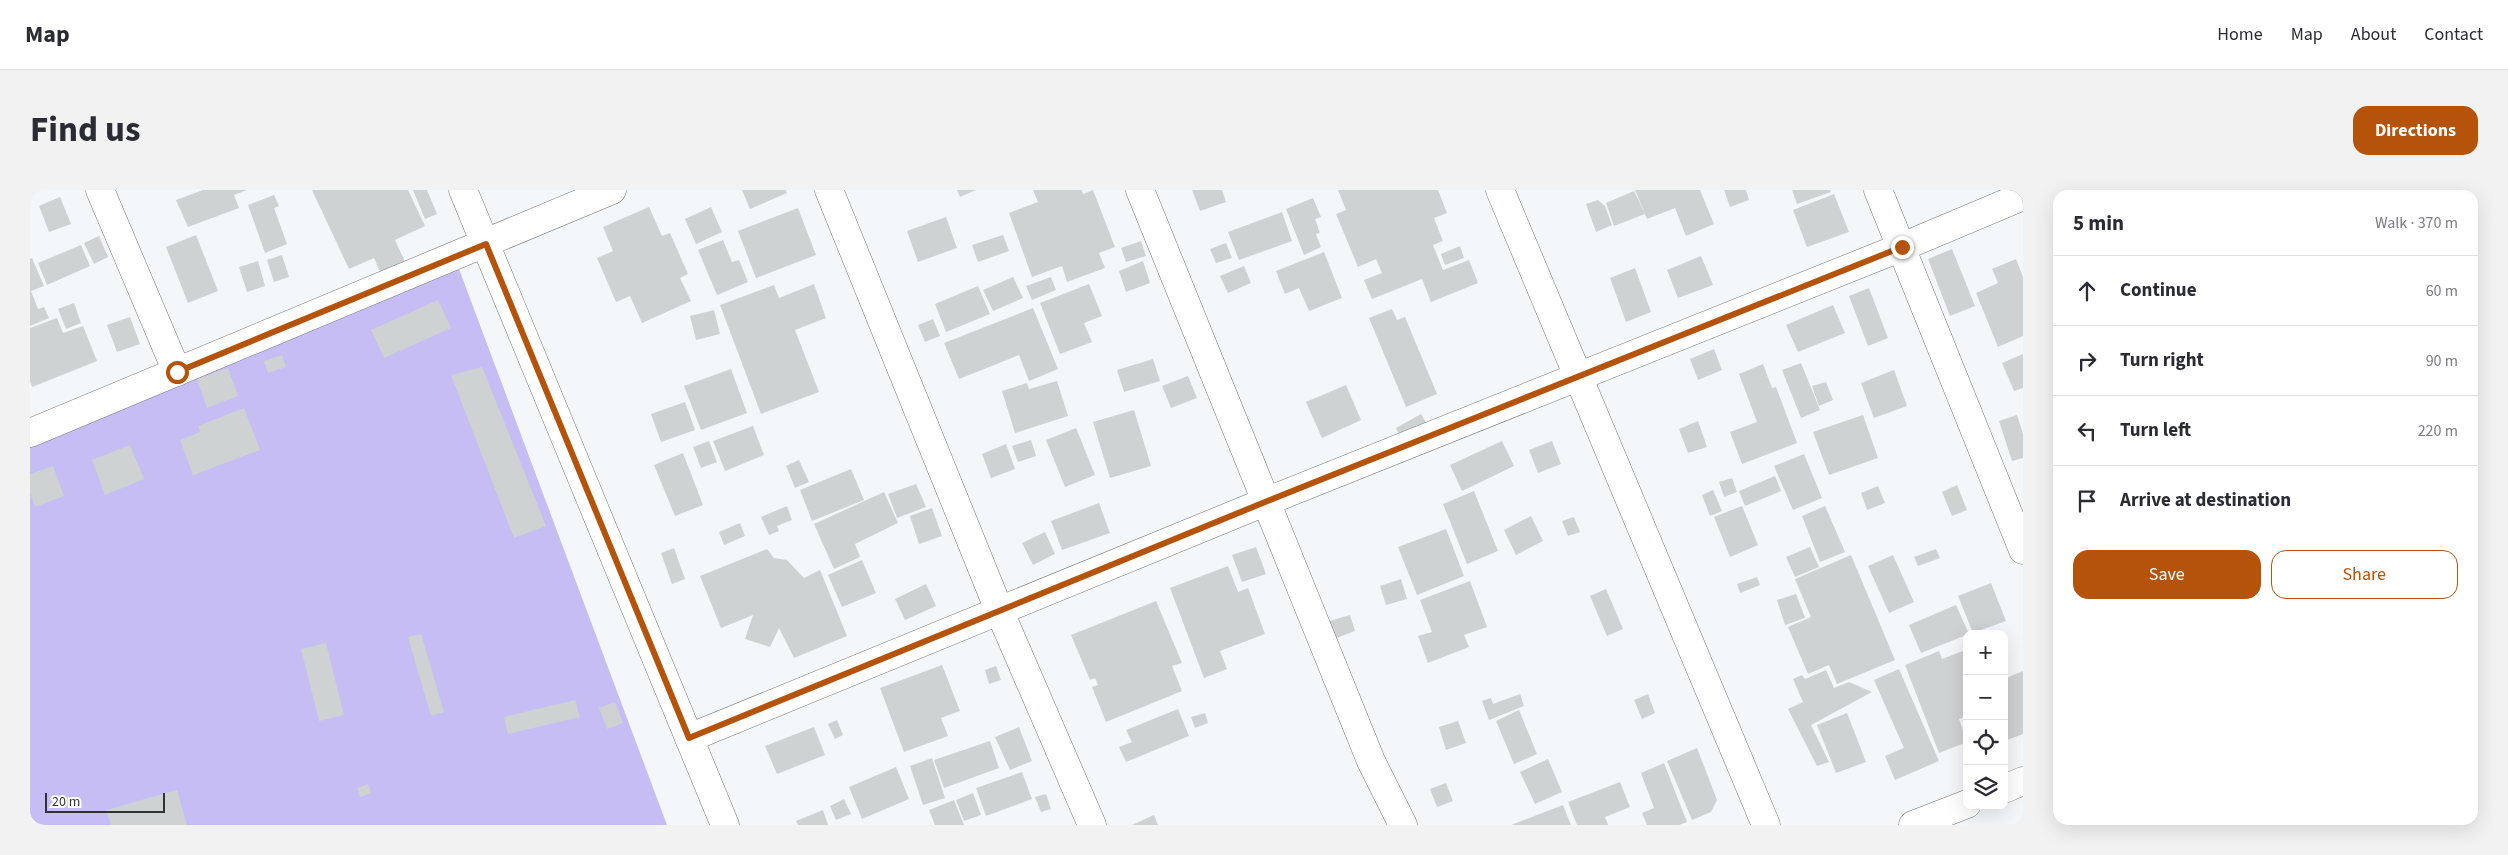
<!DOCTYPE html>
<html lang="en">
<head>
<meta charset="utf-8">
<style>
	:root { --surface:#fff; --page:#f2f2f3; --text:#2b2b33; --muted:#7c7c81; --line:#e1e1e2; --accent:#b45309 }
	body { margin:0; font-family:"Source Sans 3",sans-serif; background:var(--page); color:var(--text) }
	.controls { position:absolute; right:15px; bottom:15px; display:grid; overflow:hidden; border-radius:10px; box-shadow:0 5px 20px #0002 }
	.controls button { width:45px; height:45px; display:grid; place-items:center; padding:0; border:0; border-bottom:1px solid var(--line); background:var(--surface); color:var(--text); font:25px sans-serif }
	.scale { position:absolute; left:15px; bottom:12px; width:120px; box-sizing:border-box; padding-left:5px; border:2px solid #313333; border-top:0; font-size:14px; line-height:18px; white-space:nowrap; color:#313333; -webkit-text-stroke:4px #fff; paint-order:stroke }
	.stop { position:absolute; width:15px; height:15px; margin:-11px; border:4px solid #b45309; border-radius:50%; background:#fff }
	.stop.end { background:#b45309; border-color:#fff; box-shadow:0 1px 5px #0008 }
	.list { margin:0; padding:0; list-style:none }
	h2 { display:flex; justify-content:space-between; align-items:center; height:65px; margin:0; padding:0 20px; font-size:21px }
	h2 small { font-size:16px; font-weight:400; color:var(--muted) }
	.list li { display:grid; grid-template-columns:32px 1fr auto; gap:15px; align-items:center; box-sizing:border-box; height:70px; padding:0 20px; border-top:1px solid var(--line) }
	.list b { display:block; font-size:19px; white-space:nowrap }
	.list em { font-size:16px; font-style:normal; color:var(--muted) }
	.actions { display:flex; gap:10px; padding:15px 20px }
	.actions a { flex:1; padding:11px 0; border:1px solid var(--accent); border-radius:15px; text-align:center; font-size:18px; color:var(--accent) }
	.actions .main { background:var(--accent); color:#fff }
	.icon { flex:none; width:28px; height:28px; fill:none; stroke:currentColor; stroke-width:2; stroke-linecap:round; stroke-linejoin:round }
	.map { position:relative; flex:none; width:1993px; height:635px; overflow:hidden; border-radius:15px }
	header { display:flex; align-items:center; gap:30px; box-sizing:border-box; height:70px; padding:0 25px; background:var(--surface); border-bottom:1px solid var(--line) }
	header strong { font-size:24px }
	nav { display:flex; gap:28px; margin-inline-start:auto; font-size:18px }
	.intro { display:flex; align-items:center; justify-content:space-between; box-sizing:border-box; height:120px; padding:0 30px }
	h1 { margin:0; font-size:35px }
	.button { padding:12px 22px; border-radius:15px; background:var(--accent); color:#fff; font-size:18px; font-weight:700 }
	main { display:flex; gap:30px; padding:0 30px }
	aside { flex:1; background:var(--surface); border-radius:15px; box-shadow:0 5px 20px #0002 }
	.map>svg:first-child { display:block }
	.green { fill:#c6bdf5 }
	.building { fill:#ced2d3 }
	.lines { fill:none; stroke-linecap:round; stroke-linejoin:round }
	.street-casing { stroke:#737678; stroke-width:29 }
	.street { stroke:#fff; stroke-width:28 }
	.route { stroke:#b45309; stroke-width:6 }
</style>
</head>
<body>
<header>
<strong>Map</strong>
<nav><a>Home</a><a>Map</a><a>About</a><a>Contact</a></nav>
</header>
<div class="intro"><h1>Find us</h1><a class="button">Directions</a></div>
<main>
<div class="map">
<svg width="1993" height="635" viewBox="0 0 1993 635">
	<rect width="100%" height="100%" fill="#f4f7fa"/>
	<path class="green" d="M426,71L637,635H0V245Z"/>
	<g class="building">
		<path d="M173,0H217L204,5L209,18L158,37L146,10Z"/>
		<path d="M282,0H378L395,36L365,50L375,72L351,84L344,68L319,79Z"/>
		<path d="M383,0H397L407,24L395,29Z"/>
		<path d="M712,0H756L757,3L720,19Z"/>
		<path d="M927,0H946L930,7Z"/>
		<path d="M1003,0H1052L1053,4L1063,0L1085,57L1069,63L1075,78L1037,92L1032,76L1002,87L979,23L1008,12Z"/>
		<path d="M1162,0H1192L1196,12L1170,21Z"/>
		<path d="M1308,0H1408L1417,23L1404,28L1413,51L1403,55L1413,80L1439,70L1448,93L1401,112L1392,89L1342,109L1334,90L1352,83L1346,69L1328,77L1306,24L1316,20Z"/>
		<path d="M1605,0H1670L1684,34L1656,46L1645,18L1617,29Z"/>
		<path d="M1694,0H1716L1719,10L1700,17Z"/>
		<path d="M1762,0H1800L1801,2L1767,14Z"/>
		<path d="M1604,1L1615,24L1584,36L1576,13Z"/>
		<path d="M1804,4L1819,42L1777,57L1763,20Z"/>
		<path d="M244,5L249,16L244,18L257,54L235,63L218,15Z"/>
		<path d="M30,7L41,34L19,42L9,16Z"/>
		<path d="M1283,8L1291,27L1285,29L1290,43L1286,44L1291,57L1274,65L1256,19Z"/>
		<path d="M1568,10L1575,16L1582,35L1566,42L1556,14Z"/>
		<path d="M619,17L632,46L640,43L658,84L650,88L661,111L612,133L600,106L586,112L567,68L583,61L573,37Z"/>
		<path d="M681,17L692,42L666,54L655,29Z"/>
		<path d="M768,18L786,65L726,88L708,41Z"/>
		<path d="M1252,22L1262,51L1209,70L1198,42Z"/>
		<path d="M916,27L927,58L888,72L877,41Z"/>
		<path d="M166,45L188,101L158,113L136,57Z"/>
		<path d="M973,45L979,61L948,72L942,55Z"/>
		<path d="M69,46L78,67L64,74L54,53Z"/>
		<path d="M693,50L702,72L709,70L718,92L687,105L668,60Z"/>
		<path d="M1111,51L1116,66L1096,72L1091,58Z"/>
		<path d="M1196,53L1202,68L1186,73L1180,59Z"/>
		<path d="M51,55L60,76L17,95L8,73Z"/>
		<path d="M1430,56L1434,68L1415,75L1411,64Z"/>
		<path d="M1922,59L1945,116L1920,126L1898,69Z"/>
		<path d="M1294,62L1312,108L1279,121L1269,98L1255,104L1246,81Z"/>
		<path d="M252,65L259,87L244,92L237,70Z"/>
		<path d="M1671,66L1683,95L1648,108L1637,80Z"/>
		<path d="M2,68L14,96L1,101L8,119L14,117L19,128L0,136V69Z"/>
		<path d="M1986,69L1993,87V146L1968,157L1946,103L1968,93L1962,79Z"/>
		<path d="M228,71L235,96L217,102L209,77Z"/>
		<path d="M1113,71L1120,93L1096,102L1089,81Z"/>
		<path d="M1214,76L1221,93L1198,103L1190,86Z"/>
		<path d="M1605,78L1621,122L1596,132L1580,88Z"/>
		<path d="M983,87L993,108L963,121L953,100Z"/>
		<path d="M1021,87L1026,100L1002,110L996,96Z"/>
		<path d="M784,94L796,128L765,140L789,202L731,224L690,115L744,95L749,108Z"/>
		<path d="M1059,94L1072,126L1054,133L1062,152L1030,164L1010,113Z"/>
		<path d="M948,96L960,124L916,142L905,114Z"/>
		<path d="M1839,98L1858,148L1838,156L1819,106Z"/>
		<path d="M408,110L421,138L354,168L341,140Z"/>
		<path d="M44,113L51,133L36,139L28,119Z"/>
		<path d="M1803,115L1815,143L1768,162L1756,135Z"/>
		<path d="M1003,118L1028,179L999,191L989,165L929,189L914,153Z"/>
		<path d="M1362,119L1367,130L1375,127L1407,204L1376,217L1339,128Z"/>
		<path d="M684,120L690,144L666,150L660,126Z"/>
		<path d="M100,127L110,154L87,162L77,135Z"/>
		<path d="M27,128L33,143L53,136L67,171L2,197L0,191V138Z"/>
		<path d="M903,129L910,146L895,152L888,135Z"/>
		<path d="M1684,159L1692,180L1668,190L1660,169Z"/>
		<path d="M1993,164V198L1984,201L1972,173Z"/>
		<path d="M252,165L256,177L238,183L234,171Z"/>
		<path d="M1123,169L1130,191L1094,202L1087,180Z"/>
		<path d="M1771,173L1790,220L1771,228L1752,180Z"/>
		<path d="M1733,174L1742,198L1746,197L1767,253L1712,274L1700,242L1727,232L1709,184Z"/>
		<path d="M452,177L516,336L484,348L421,185Z"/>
		<path d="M198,178L208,206L177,218L167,189Z"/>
		<path d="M701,179L717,223L671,240L654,196Z"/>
		<path d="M1864,180L1877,216L1844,228L1831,193Z"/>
		<path d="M1158,186L1167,208L1141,218L1132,196Z"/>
		<path d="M1027,191L1038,226L985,243L972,201L997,193L999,199Z"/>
		<path d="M1796,192L1803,210L1789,216L1782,196Z"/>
		<path d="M1316,195L1331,230L1292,248L1276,212Z"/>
		<path d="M655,212L665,240L631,252L621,224Z"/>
		<path d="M214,218L230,260L163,285L150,250L170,242L168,236Z"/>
		<path d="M1104,220L1121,276L1080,288L1063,232Z"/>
		<path d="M1391,224L1398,236L1372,250L1366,238Z"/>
		<path d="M1833,225L1848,268L1799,285L1783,242Z"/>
		<path d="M1987,225L1993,244V268L1982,271L1969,231Z"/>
		<path d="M1668,231L1677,257L1658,263L1649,239Z"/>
		<path d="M723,236L734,265L695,281L683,251Z"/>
		<path d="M1046,238L1065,285L1035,297L1016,250Z"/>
		<path d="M1001,250L1006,266L988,272L982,256Z"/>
		<path d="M679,251L687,272L671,278L663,257Z"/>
		<path d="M1472,251L1484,276L1432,301L1420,275Z"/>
		<path d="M1522,251L1531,274L1508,283L1499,260Z"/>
		<path d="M976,254L985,279L961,288L952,264Z"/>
		<path d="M100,255L114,289L75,305L62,270Z"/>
		<path d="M653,263L673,315L645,326L624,275Z"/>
		<path d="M1774,264L1792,308L1763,320L1744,276Z"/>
		<path d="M769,270L779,292L765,298L756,276Z"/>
		<path d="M23,276L34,306L5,317L0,303V284Z"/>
		<path d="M821,279L834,310L782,331L770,300Z"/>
		<path d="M1745,286L1751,301L1715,316L1709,301Z"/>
		<path d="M1702,288L1707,302L1694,307L1689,292Z"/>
		<path d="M886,294L896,317L867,328L858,304Z"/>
		<path d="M1927,295L1937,320L1922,326L1912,302Z"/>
		<path d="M1848,296L1855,313L1837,320L1831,303Z"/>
		<path d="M1683,300L1692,321L1680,326L1672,305Z"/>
		<path d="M1444,301L1468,361L1437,374L1413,314Z"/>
		<path d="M854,302L868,333L825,354L830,367L804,379L784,334Z"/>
		<path d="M1069,313L1080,343L1032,360L1021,331Z"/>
		<path d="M757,316L762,330L747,336L749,341L739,345L731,327Z"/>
		<path d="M1712,316L1728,355L1700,367L1684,327Z"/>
		<path d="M1795,316L1815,362L1790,372L1772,326Z"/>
		<path d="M902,318L912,346L889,354L880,326Z"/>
		<path d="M1501,326L1513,351L1486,365L1474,340Z"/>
		<path d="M1544,327L1550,342L1538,346L1532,331Z"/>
		<path d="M710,333L715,346L694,355L689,342Z"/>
		<path d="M1416,339L1434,386L1387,405L1368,357Z"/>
		<path d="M1015,342L1025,364L1003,375L992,353Z"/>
		<path d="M1226,357L1236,384L1212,392L1202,365Z"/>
		<path d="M1780,357L1789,377L1765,387L1756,367Z"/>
		<path d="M644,358L655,389L642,394L631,363Z"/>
		<path d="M737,359L744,368L757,370L774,388L790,380L817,446L764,468L749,438L740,457L715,449L723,425L691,438L670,386Z"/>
		<path d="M1906,359L1910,368L1888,376L1884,367Z"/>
		<path d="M1821,365L1865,470L1807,494L1799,475L1778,484L1758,437L1781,427L1765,389Z"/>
		<path d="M1863,365L1884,412L1859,423L1838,376Z"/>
		<path d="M832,370L846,403L812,417L798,385Z"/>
		<path d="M1198,376L1208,402L1218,398L1235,444L1190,461L1197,479L1174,488L1140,398Z"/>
		<path d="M1727,387L1730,395L1710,403L1707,394Z"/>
		<path d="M1371,389L1377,409L1356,415L1350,396Z"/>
		<path d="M1440,391L1457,437L1434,445L1439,457L1398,473L1388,446L1402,442L1390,410Z"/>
		<path d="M1961,393L1976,431L1943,443L1928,406Z"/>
		<path d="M896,394L906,416L875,430L865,409Z"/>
		<path d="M1576,399L1593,439L1577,446L1560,406Z"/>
		<path d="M1766,404L1775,428L1755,435L1747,410Z"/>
		<path d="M1126,411L1152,473L1142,476L1152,501L1076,532L1062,497L1068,495L1065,488L1060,490L1041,445Z"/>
		<path d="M1926,415L1939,444L1891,463L1879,435Z"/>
		<path d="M1320,425L1325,441L1301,450L1296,432Z"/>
		<path d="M391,444L414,522L401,526L378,447Z"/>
		<path d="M296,453L314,525L289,531L271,459Z"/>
		<path d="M1909,461L1912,469L1933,461L1937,470V526L1929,529L1937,552L1909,563L1875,475Z"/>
		<path d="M912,475L930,521L911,528L918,546L874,562L850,498Z"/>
		<path d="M966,476L971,490L959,494L955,480Z"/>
		<path d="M1869,479L1909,571L1865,590L1855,566L1874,558L1844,490Z"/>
		<path d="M1796,480L1804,498L1819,492L1842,502L1781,535L1799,572L1787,576L1758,519L1773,512L1763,489L1772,485L1775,489Z"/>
		<path d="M1993,481V544L1974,551V489Z"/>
		<path d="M1490,504L1494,516L1459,530L1452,511L1461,508L1463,514Z"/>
		<path d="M1618,504L1625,523L1612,529L1604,510Z"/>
		<path d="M545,510L550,527L478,544L474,527Z"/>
		<path d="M585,512L593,533L577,539L569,518Z"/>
		<path d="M1148,519L1159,546L1096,572L1089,557L1102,552L1096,540Z"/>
		<path d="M1489,520L1507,564L1484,574L1466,531Z"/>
		<path d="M1175,523L1178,533L1165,538L1161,527Z"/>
		<path d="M1817,523L1836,572L1806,583L1787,535Z"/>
		<path d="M807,530L813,545L805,549L798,534Z"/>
		<path d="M1428,531L1436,553L1416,560L1409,537Z"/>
		<path d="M784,537L795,565L747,584L735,556Z"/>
		<path d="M989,537L1002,571L980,580L965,547Z"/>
		<path d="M960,551L969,578L914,598L904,570Z"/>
		<path d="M1667,558L1687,610L1681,622L1662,630L1637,571Z"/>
		<path d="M902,568L915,608L893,615L880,576Z"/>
		<path d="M1518,569L1532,602L1505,614L1490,582Z"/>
		<path d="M1634,573L1657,632L1649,635H1617L1612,623L1624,618L1611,583Z"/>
		<path d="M866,577L879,609L832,629L819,597Z"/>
		<path d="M992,582L1002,609L956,626L946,598Z"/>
		<path d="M1590,592L1600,617L1575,627L1578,635H1547L1538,612Z"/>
		<path d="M1416,593L1423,611L1407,617L1400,599Z"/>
		<path d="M338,594L341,603L330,607L327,598Z"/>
		<path d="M147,600L157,635H81L76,620Z"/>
		<path d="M943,603L951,625L934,631L926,610Z"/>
		<path d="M1016,604L1021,619L1011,622L1005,607Z"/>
		<path d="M814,609L821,624L806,630L800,616Z"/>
		<path d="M924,610L934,635H905L899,620Z"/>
		<path d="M1533,615L1541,635H1481Z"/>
		<path d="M793,620L798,635H768L766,631Z"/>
		<path d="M1124,625L1128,635H1102Z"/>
	</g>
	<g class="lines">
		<g class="street-casing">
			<g id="street">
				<path d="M70,0L147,182"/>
				<path d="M433,0L695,635"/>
				<path d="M799,0L969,420L1062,635"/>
				<path d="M1110,0L1341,571L1373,635"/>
				<path d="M1470,0L1736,635"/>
				<path d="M1848,0L1993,360"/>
				<path d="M0,243L582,0"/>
				<path d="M659,548L1235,312L1872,57L1993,6"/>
				<path d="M1974,599L1993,591"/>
				<path d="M1883,635L1937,614"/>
			</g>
		</g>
		<use href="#street" class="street"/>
	</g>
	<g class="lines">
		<path class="route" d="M147,182L456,54L659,548L1235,312L1872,57"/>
	</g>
</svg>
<div class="controls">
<button>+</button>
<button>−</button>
<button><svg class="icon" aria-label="locate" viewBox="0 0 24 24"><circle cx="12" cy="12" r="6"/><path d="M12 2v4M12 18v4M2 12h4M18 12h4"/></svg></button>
<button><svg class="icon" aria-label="layers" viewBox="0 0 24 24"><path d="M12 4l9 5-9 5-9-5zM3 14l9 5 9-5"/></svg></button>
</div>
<div class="scale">20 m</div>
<div class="stop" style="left:147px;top:182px"></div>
<div class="stop end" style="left:1872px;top:57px"></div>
</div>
<aside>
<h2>5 min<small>Walk · 370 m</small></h2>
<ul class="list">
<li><svg class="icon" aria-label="ahead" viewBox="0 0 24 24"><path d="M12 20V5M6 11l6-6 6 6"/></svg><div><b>Continue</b></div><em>60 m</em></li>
<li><svg class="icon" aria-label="right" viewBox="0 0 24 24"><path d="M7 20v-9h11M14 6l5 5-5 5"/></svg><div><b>Turn right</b></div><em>90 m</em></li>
<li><svg class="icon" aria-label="left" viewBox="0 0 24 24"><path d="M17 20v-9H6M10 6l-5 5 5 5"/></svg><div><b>Turn left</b></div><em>220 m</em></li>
<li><svg class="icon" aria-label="arrive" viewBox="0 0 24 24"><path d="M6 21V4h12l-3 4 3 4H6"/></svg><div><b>Arrive at destination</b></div></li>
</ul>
<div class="actions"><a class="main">Save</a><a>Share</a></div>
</aside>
</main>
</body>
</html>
